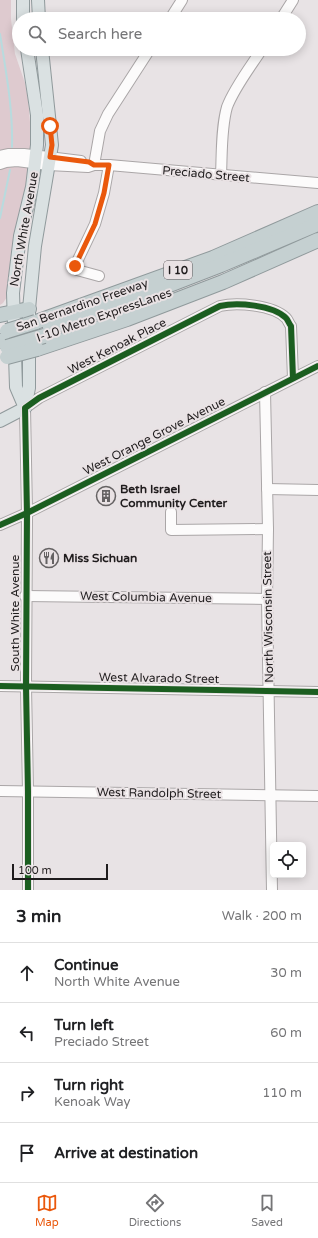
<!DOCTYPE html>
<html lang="en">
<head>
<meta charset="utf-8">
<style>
	:root { --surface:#fff; --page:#f2f2f2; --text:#202124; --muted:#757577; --line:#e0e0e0; --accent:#ea580c }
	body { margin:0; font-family:"Varela Round",sans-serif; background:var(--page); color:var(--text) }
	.controls { position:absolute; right:12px; bottom:12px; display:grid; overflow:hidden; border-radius:6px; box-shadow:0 2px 10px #0003 }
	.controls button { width:36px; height:36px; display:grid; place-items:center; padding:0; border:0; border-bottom:1px solid var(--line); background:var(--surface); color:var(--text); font:20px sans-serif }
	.scale { position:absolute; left:12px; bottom:10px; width:96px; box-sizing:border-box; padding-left:4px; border:2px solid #1f1c1d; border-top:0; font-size:11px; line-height:14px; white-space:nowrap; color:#1f1c1d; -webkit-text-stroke:3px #e9e2e4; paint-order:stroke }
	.stop { position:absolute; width:12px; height:12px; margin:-9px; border:3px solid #ea580c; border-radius:50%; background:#fff }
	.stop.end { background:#ea580c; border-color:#fff; box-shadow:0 1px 4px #0008 }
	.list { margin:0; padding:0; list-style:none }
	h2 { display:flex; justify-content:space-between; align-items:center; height:52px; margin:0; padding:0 16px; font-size:17px }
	h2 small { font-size:13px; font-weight:400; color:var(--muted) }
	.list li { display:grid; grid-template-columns:26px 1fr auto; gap:12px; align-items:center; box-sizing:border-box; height:60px; padding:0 16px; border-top:1px solid var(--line) }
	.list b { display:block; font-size:15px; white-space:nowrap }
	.list p { margin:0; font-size:13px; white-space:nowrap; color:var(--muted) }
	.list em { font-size:13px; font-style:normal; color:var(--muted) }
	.icon { flex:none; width:22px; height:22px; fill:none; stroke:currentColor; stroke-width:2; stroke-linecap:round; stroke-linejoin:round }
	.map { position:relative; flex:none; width:318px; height:890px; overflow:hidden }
	.search { position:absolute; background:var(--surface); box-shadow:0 2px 10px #0003; left:12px; right:12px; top:12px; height:44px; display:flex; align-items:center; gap:10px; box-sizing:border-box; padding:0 14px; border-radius:22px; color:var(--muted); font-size:15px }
	.sheet { height:292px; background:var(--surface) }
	nav { display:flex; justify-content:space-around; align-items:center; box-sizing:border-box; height:56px; border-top:1px solid var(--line); background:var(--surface); font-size:11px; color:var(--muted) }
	nav a { display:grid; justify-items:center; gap:2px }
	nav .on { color:var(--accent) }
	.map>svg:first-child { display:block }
	.green { fill:#decacf }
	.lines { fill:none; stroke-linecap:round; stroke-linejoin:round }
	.stream { stroke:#b8dbde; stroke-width:2 }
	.minor-casing { stroke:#aaa6a7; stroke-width:12 }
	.major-casing { stroke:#909a9c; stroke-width:14 }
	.highway-casing { stroke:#909a9c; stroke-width:16 }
	.minor { stroke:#fcfbfb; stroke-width:10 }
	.major { stroke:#dae1e2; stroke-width:12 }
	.highway { stroke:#c5d0d1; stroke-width:14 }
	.highway-bridge-casing { stroke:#909a9c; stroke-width:16; stroke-linecap:butt }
	.highway-bridge { stroke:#c5d0d1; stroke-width:14 }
	.cycleway-casing { stroke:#e9e2e4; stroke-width:8 }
	.cycleway { stroke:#1b5e20; stroke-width:6 }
	.route { stroke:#ea580c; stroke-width:5 }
	.labels { text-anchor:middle; stroke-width:4; stroke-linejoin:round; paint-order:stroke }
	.shield { fill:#e9e2e4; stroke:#5c5759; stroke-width:1 }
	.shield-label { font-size:11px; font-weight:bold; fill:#1f1c1d }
	.street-label { font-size:12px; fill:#1f1c1d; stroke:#e9e2e4 }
	.poi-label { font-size:12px; font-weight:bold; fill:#1f1c1d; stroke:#e9e2e4; text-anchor:start }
</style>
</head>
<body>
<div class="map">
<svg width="318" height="890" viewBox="0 0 318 890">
	<rect width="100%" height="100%" fill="#e8e3e5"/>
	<path class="green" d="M0,0H11V19L15,54L25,83L28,99L31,134L29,172L7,297L3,303L0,305Z"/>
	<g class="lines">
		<g class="stream">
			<path d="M0,34C6,72 13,108 12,147"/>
			<path d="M0,218L10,170"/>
		</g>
		<g class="minor-casing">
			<g id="minor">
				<path d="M170,19L182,0"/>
				<path d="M281,19L293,0"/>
				<path d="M0,156L8,154H24L81,161"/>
				<path d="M0,164L6,162L17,161L48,165L88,167L94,165H109L318,183"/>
				<path d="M94,165L100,131L108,114L150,49"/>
				<path d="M221,175C222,154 221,128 227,107C234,88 251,66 262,49"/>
				<path d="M99,276L77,270L75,266L95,224L104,193L109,165"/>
				<path d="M265,392L268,529L267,599L272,890"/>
				<path d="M267,489L318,490"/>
				<path d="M171,512V530L268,529"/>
				<path d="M0,525L27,513L318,366"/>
				<path d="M25,596L267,599"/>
				<path d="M0,686L318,692"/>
				<path d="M0,791L318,796"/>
				<path d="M28,890V791L26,687L27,513L25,408L39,398L220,306C237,302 273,305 286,318C288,320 289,324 291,326L293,378"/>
			</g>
		</g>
		<g class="major-casing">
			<g id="major">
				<path d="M23,0V19"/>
				<path d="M38,0L39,19"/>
				<path d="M25,408L16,387L13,293L20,236L32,187L37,145V115L27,49"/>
				<path d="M25,408L29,388V309L35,246L52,145L42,49"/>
				<path d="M0,421L25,408"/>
			</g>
		</g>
		<g class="highway-casing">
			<g id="highway">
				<path d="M0,315L29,309"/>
				<path d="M36,322L213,258L318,212"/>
				<path d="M50,327L115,306L221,265L318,224"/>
				<path d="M0,341L7,340"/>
				<path d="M37,349L127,319L223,282L318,240"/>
			</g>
		</g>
		<use href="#minor" class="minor"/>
		<use href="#major" class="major"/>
		<use href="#highway" class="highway"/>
		<g class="highway-bridge-casing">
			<g id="highway-bridge">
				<path d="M7,331L36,322"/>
				<path d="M7,347L44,336"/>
				<path d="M7,357L37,349"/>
			</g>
		</g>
		<use href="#highway-bridge" class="highway-bridge"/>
		<g class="cycleway-casing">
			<g id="cycleway">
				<path d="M0,525L27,513L318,366"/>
				<path d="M0,686L318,692"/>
				<path d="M28,890V791L26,687L27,513L25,408L39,398L220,306C237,302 273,305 286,318C288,320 289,324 291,326L293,378"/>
			</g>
		</g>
		<use href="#cycleway" class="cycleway"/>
	</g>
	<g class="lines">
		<path class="route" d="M50,126L52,145L50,157L89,162L94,165H109L104,193L95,224L75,266"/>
	</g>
	<defs>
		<g id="building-ring" transform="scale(1)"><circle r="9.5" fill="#e9e2e4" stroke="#656263" stroke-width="1.5"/><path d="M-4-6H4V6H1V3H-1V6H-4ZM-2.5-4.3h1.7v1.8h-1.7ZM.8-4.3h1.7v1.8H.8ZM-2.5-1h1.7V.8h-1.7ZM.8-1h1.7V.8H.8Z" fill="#656263"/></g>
		<g id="restaurant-ring" transform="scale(1)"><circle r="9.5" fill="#e9e2e4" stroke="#656263" stroke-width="1.5"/><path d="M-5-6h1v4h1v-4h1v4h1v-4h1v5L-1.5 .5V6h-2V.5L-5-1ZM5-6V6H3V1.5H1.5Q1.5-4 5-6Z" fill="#656263"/></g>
	</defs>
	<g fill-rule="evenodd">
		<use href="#building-ring" x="106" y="496"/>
		<use href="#restaurant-ring" x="49" y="558"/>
	</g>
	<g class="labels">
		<rect class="shield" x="164" y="261" width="28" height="18" rx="3"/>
		<g class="shield-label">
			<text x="178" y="274">I 10</text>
		</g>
		<g class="street-label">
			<text transform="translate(206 174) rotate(5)" y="4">Preciado Street</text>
			<text transform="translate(24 229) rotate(-80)" y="4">North White Avenue</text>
			<text transform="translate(82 305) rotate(-19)" y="4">San Bernardino Freeway</text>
			<text transform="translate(104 315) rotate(-19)" y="4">I-10 Metro ExpressLanes</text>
			<text transform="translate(117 346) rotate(-27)" y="4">West Kenoak Place</text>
			<text transform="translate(154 436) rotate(-27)" y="4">West Orange Grove Avenue</text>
			<text transform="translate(146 597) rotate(1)" y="4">West Columbia Avenue</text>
			<text transform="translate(15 613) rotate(-90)" y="4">South White Avenue</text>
			<text transform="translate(268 617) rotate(-91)" y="4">North Wisconsin Street</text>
			<text transform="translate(159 678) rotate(1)" y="4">West Alvarado Street</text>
			<text transform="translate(159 793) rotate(1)" y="4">West Randolph Street</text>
		</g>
		<g class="poi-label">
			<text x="120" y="493">Beth Israel<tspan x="120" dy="14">Community Center</tspan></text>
			<text x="63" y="562">Miss Sichuan</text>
		</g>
	</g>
</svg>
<div class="controls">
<button><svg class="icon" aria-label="locate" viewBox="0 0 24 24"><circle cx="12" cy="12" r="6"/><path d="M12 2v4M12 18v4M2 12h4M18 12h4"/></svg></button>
</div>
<div class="scale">100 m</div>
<div class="stop" style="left:50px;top:126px"></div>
<div class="stop end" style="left:75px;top:266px"></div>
<div class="search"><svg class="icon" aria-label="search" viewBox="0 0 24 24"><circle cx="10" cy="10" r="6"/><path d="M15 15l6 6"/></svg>Search here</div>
</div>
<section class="sheet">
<h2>3 min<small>Walk · 200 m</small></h2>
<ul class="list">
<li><svg class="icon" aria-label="ahead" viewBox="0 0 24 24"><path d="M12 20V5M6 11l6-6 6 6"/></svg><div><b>Continue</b><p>North White Avenue</p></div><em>30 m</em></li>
<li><svg class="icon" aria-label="left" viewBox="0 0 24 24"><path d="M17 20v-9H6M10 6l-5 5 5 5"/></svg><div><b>Turn left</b><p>Preciado Street</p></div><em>60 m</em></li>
<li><svg class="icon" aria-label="right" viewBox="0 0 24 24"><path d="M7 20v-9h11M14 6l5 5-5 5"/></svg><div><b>Turn right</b><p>Kenoak Way</p></div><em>110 m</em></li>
<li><svg class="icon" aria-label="arrive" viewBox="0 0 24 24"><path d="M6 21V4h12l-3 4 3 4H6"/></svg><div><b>Arrive at destination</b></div></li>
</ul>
</section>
<nav>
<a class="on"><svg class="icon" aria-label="map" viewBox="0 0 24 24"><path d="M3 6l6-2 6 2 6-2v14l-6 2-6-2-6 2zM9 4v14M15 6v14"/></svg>Map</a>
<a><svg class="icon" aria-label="directions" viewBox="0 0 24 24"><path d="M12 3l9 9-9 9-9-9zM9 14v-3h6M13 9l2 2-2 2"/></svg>Directions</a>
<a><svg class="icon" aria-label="saved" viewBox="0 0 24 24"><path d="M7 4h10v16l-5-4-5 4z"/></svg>Saved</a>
</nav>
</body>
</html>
